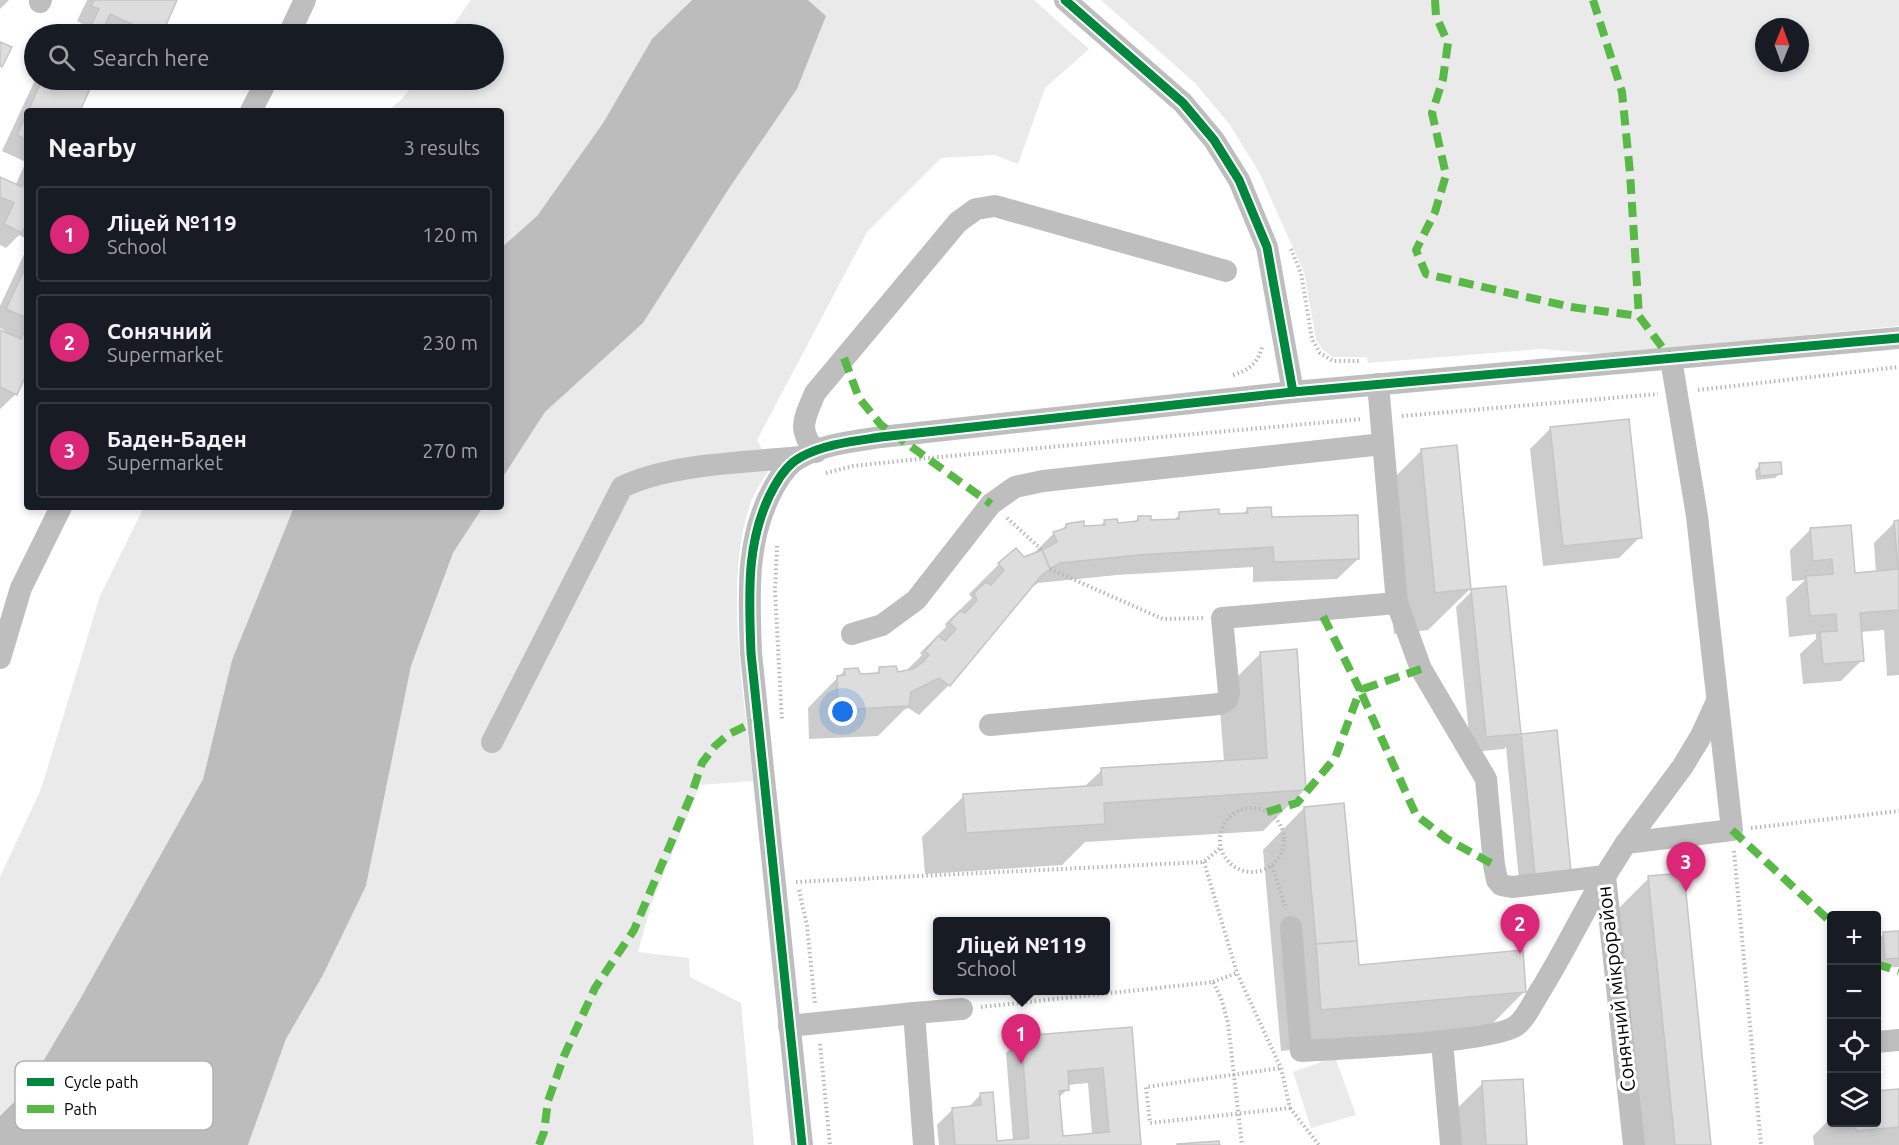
<!DOCTYPE html>
<html lang="en">
<head>
<meta charset="utf-8">
<style>
	:root { --surface:#171b24; --page:#242831; --text:#f1f3f6; --muted:#9ea1a6; --line:#363941; --accent:#db2777 }
	body { margin:0; font-family:Ubuntu,sans-serif; background:var(--page); color:var(--text) }
	.controls { position:absolute; right:18px; bottom:18px; display:grid; overflow:hidden; border-radius:6px; box-shadow:0 3px 9px #0003 }
	.controls button { width:54px; height:54px; display:grid; place-items:center; padding:0; border:0; border-bottom:2px solid var(--line); background:var(--surface); color:var(--text); font:30px sans-serif }
	.compass { position:absolute; left:1755px; top:18px; width:54px; height:54px; border-radius:50%; background:var(--surface); box-shadow:0 3px 9px #0003; rotate:1deg }
	.you { position:absolute; left:843px; top:712px; width:21px; height:21px; margin:-15px; border:4px solid #fff; border-radius:50%; background:#1a73e8; box-shadow:0 0 0 9px #1a73e833 }
	.badge { display:grid; place-items:center; width:39px; height:39px; border-radius:50%; background:var(--accent); color:#fff; font-size:20px; font-weight:700 }
	.pin { position:absolute; translate:-50% -50px; filter:drop-shadow(0 2px 3px #0008) }
	.pin::after { content:''; position:absolute; top:32px; width:21px; height:18px; background:inherit; clip-path:polygon(0 0,100% 0,50% 100%) }
	.popup { position:absolute; left:933px; top:917px; width:177px; height:78px; box-sizing:border-box; display:grid; place-content:center; border-radius:6px; background:var(--surface); filter:drop-shadow(0 2px 4px #0005); font-size:20px; white-space:nowrap; color:var(--muted) }
	.popup b { font-size:22px; color:var(--text) }
	.popup::after { content:''; position:absolute; left:50%; top:100%; margin-left:-12px; border:12px solid transparent; border-top-color:var(--surface) }
	.list { margin:0; padding:0; list-style:none }
	h2 { display:flex; justify-content:space-between; align-items:center; height:78px; margin:0; padding:0 24px; font-size:26px }
	h2 small { font-size:20px; font-weight:400; color:var(--muted) }
	.list li { display:grid; grid-template-columns:39px 1fr auto; gap:18px; align-items:center; box-sizing:border-box; height:96px; margin:0 12px 12px; padding:0 12px; border:2px solid var(--line); border-radius:6px }
	.list b { display:block; font-size:22px; white-space:nowrap }
	.list p { margin:0; font-size:20px; white-space:nowrap; color:var(--muted) }
	.list em { font-size:20px; font-style:normal; color:var(--muted) }
	.icon { flex:none; width:33px; height:33px; fill:none; stroke:currentColor; stroke-width:2; stroke-linecap:round; stroke-linejoin:round }
	.map { position:relative; flex:none; width:1899px; height:1145px; overflow:hidden }
	.search { position:absolute; background:var(--surface); box-shadow:0 3px 9px #0003; left:24px; top:24px; width:480px; height:66px; display:flex; align-items:center; gap:15px; box-sizing:border-box; padding:0 21px; border-radius:33px; color:var(--muted); font-size:22px }
	.panel { position:absolute; background:var(--surface); box-shadow:0 3px 9px #0003; left:24px; top:108px; width:480px; height:402px; border-radius:6px }
	.map>svg:first-child { display:block }
	.green { fill:#eaeaea; fill-rule:evenodd }
	.water { fill:#bcbcbc }
	.shadow { fill:#0003; fill-rule:evenodd }
	.building { fill:#ddd; stroke:#c5c5c5; stroke-width:1.5; fill-rule:evenodd }
	.lines { fill:none; stroke-linecap:round; stroke-linejoin:round }
	.path { stroke:#b8b8b8; stroke-width:4; stroke-dasharray:1.5 3; stroke-linecap:butt }
	.minor { stroke:#bebebe; stroke-width:22 }
	.quiet { stroke:#58b947; stroke-width:8; stroke-dasharray:15 8; stroke-linecap:butt }
	.cycleway-casing { stroke:#fff; stroke-width:13 }
	.cycleway { stroke:#00873e; stroke-width:9 }
	.labels { text-anchor:middle; stroke-width:6; stroke-linejoin:round; paint-order:stroke }
	.street-label { font-size:20px; fill:#000; stroke:#fff }
	.key { fill:#fff; stroke:#b2b2b2; stroke-width:1.5 }
	.key-label { font-size:16px; fill:#000 }
</style>
</head>
<body>
<div class="map">
<svg width="1899" height="1145" viewBox="0 0 1899 1145">
	<rect width="100%" height="100%" fill="#fff"/>
	<g class="green">
		<path d="M471,0H692L652,39L603,123L537,216L501,248V111H388L403,98L416,80H494V34H447Z"/>
		<path d="M808,0H1034L1089,49L1045,88L1018,164L995,155L941,158L867,232L757,440L771,467C765,477 757,488 752,499C722,576 745,700 753,781L700,785L651,905L638,952L689,958L690,977L741,1003L754,1145H248L286,1039L323,975L366,886L411,666L453,553L483,507H501V480L545,412L643,323L730,187L797,89L826,16Z"/>
		<path d="M1101,0H1899V326L1605,354L1540,349L1368,363L1367,357H1333L1323,350L1316,339L1304,272L1259,172L1230,125L1195,83ZM1764,27H1800V63H1764Z"/>
		<path d="M144,507H294L232,660L203,779L79,1001L26,1090L0,1116V877L41,789L100,596Z"/>
		<path d="M1335,1057L1356,1115L1311,1128L1293,1072Z"/>
	</g>
	<g class="water">
		<path d="M692,0H808L826,16L797,89L730,187L643,323L545,412L501,480V248L537,216L603,123L652,39Z"/>
		<path d="M294,507H483L453,553L411,666L366,886L323,975L286,1039L248,1145H0V1116L26,1090L79,1001L203,779L232,660Z"/>
	</g>
	<g class="shadow">
		<path d="M0,0H9L0,9Z"/>
		<path d="M87,0H176L160,34H105L100,32L99,34H80L84,25L77,21Z"/>
		<path d="M35,80H93L78,111H27V239L19,235L6,248L0,245V179L15,186L26,162L2,151Z"/>
		<path d="M27,248V369L16,394L0,409V332L4,333L5,331L0,328V306Z"/>
		<path d="M1551,428L1640,537L1619,558L1543,566L1530,449Z"/>
		<path d="M1422,450L1470,589L1428,630L1394,634L1380,492Z"/>
		<path d="M1760,465L1780,473L1775,478L1756,480L1755,470Z"/>
		<path d="M1248,509L1358,559L1337,579L1253,582V567L1117,575L1038,583L1028,590L949,685L919,715L908,708L904,710L878,736L809,739L808,708L845,670L859,676L874,675L880,669L897,674L905,672L922,655L920,653L946,627L945,624L972,598L969,594L999,564L1016,550L1024,559L1033,554L1054,533L1060,531L1066,525L1083,527L1100,526L1105,521L1116,525L1133,523L1139,517L1150,522L1173,521L1180,514H1243Z"/>
		<path d="M1895,522H1899V675L1887,676L1884,630L1860,632L1862,660L1841,681L1803,684L1800,654L1816,639V634L1789,637L1786,598L1805,580L1792,581L1790,550L1811,529L1853,574L1876,573L1874,543Z"/>
		<path d="M1505,588L1520,737L1522,735L1569,871L1520,890L1506,747L1504,749L1471,752L1456,607L1472,591Z"/>
		<path d="M1261,653L1304,790L1263,831L1085,842L1062,865L925,874L922,837L964,796L1083,788L1102,770L1224,762L1219,695Z"/>
		<path d="M1304,808L1357,966L1525,991L1483,1033L1281,1051L1263,850Z"/>
		<path d="M1649,878L1710,1145H1630L1608,919Z"/>
		<path d="M1899,932V967L1876,968V941L1884,934Z"/>
		<path d="M1130,1028L1140,1145H939L937,1125L953,1109L968,1108L981,1094L996,1142L1013,1141L1006,1053L1021,1037ZM1088,1083L1092,1135L1062,1137L1058,1098L1068,1089L1067,1085Z"/>
		<path d="M1483,1083L1526,1145H1443L1441,1124Z"/>
		<path d="M1899,1090V1145H1814L1813,1136L1832,1117V1122H1876Z"/>
	</g>
	<g class="building">
		<path d="M94,0H177L162,34H154L110,14L101,34H87L99,9L91,6Z"/>
		<path d="M0,42L12,47L2,67L0,66Z"/>
		<path d="M42,80H94L80,111H28Z"/>
		<path d="M27,113V140L17,135Z"/>
		<path d="M27,176V223L22,233L4,224L14,203L0,197V177L22,187Z"/>
		<path d="M27,264V318L6,309Z"/>
		<path d="M27,326V373L17,395L0,387V330L21,339Z"/>
		<path d="M1629,419L1642,538L1563,546L1550,427Z"/>
		<path d="M1457,445L1471,589L1435,593L1421,449Z"/>
		<path d="M1781,462L1782,474L1760,476L1759,463Z"/>
		<path d="M1271,507L1272,517L1358,515L1359,559L1274,562L1273,547L1139,555L1060,563L1050,569L1042,550L1057,542L1053,532L1066,528V524L1084,521V526L1105,525L1104,520L1117,519L1118,523L1138,521V516H1151V520L1179,519V512L1219,509V514L1248,513L1247,508Z"/>
		<path d="M1899,520V610L1860,613L1864,661L1823,664L1820,632L1837,631L1836,614L1810,616L1806,576L1833,574L1832,559L1813,561L1810,528L1851,525L1855,573L1898,569L1894,521Z"/>
		<path d="M1016,548L1024,557L1042,550L1050,569L1041,576L950,686L939,678L911,692L909,706L838,710L837,676L845,675L844,669L858,668L860,674L879,673V667L896,666L898,672L913,669L922,663L929,655L925,651L938,636L945,641L956,629L949,622L960,611L965,613L977,600L974,593L986,582L991,585L1004,570L998,563Z"/>
		<path d="M1506,586L1521,734L1486,737L1471,589Z"/>
		<path d="M1297,649L1306,790L1104,803L1105,824L966,833L963,794L1102,785L1101,768L1267,758L1260,652Z"/>
		<path d="M1557,730L1571,872L1535,875L1521,734Z"/>
		<path d="M1344,803L1357,941L1316,944L1304,807Z"/>
		<path d="M1684,873L1711,1145H1675L1648,876Z"/>
		<path d="M1899,931V958L1885,959L1883,932Z"/>
		<path d="M1357,941L1359,965L1523,950L1526,992L1321,1010L1316,944Z"/>
		<path d="M1132,1027L1141,1145H955L952,1108L981,1105L980,1093L993,1092L997,1141L1029,1138L1021,1036ZM1103,1068L1109,1132L1063,1136L1059,1091L1069,1090L1068,1071Z"/>
		<path d="M1523,1079L1527,1145H1486L1482,1081Z"/>
		<path d="M1899,1089V1127L1856,1131V1122H1876V1091Z"/>
		<path d="M1219,1141L1220,1145H1177V1144Z"/>
	</g>
	<g class="lines">
		<g class="path">
			<path d="M263,34L267,25"/>
			<path d="M1291,249L1301,273L1312,339L1320,353L1333,361H1361"/>
			<path d="M1233,375C1249,370 1258,363 1262,347"/>
			<path d="M1698,390L1899,367"/>
			<path d="M1402,416L1658,394"/>
			<path d="M826,473L853,466L928,458L1362,419"/>
			<path d="M1007,518L1042,550"/>
			<path d="M777,546L775,591L782,721"/>
			<path d="M1050,569L1163,619L1203,618"/>
			<circle cx="1252" cy="840" r="32"/>
			<path d="M1751,828L1899,811"/>
			<path d="M1734,851L1761,1145"/>
			<path d="M1204,862L1237,973L1281,1068"/>
			<path d="M1272,866L1286,909"/>
			<path d="M796,882L1204,862L1220,848"/>
			<path d="M799,890L807,926L815,1004"/>
			<path d="M1213,982L1237,973"/>
			<path d="M981,1007L1213,982L1221,998L1228,1023L1242,1145"/>
			<path d="M820,1044L830,1145"/>
			<path d="M1281,1068L1290,1108L1150,1123L1146,1087Z"/>
			<path d="M1290,1108L1319,1145"/>
		</g>
		<g class="minor">
			<path d="M1065,0L1183,103L1214,140L1239,180L1267,247L1293,392"/>
			<path d="M40,2L41,0"/>
			<path d="M289,34L305,0"/>
			<path d="M251,111L267,80"/>
			<path d="M816,452C796,429 805,418 815,393L958,222L976,209L995,206L1226,271"/>
			<path d="M1397,603L1421,669L1486,779L1494,865L1497,880L1501,885L1512,887L1605,876L1626,843L1732,830L1697,516L1671,359"/>
			<path d="M852,634L882,625L916,600L991,504L1015,487L1043,481L1383,444"/>
			<path d="M0,658L21,588L61,507"/>
			<path d="M990,725L1220,704L1227,700L1229,693L1222,618L1397,603L1378,384"/>
			<path d="M492,742L622,487C672,463 744,463 800,457"/>
			<path d="M1626,843L1683,766L1701,736L1717,701"/>
			<path d="M1291,927L1301,1051C1335,1049 1499,1042 1517,1025C1527,1017 1533,1002 1540,991C1563,954 1582,914 1605,876L1634,1145"/>
			<path d="M914,1013L962,1009"/>
			<path d="M789,1026L914,1013L924,1145"/>
			<path d="M1442,1041L1451,1145"/>
			<path d="M1876,1042L1899,1040"/>
			<path d="M802,1145L751,653C749,596 745,539 774,487C780,476 789,463 801,457C824,444 855,441 881,437L1293,392L1899,338"/>
		</g>
		<g class="quiet">
			<path d="M1435,0L1436,16L1448,43L1443,79L1432,113L1446,175L1435,212L1416,250L1426,274L1571,307L1639,316L1671,359"/>
			<path d="M1593,0L1622,92L1630,173L1639,316"/>
			<path d="M844,358L859,398L881,425L991,504"/>
			<path d="M1421,669L1360,690L1416,815L1447,839L1494,865"/>
			<path d="M1267,812L1297,803L1335,758L1360,690L1320,610"/>
			<path d="M1732,830L1832,923"/>
			<path d="M1876,964L1899,971"/>
			<path d="M539,1145L544,1132L548,1101L564,1056L595,988L634,930L692,793L702,763L715,746L729,734L758,720"/>
		</g>
		<g class="cycleway-casing">
			<g id="cycleway">
				<path d="M1065,0L1183,103L1214,140L1239,180L1267,247L1293,392"/>
				<path d="M802,1145L751,653C749,596 745,539 774,487C780,476 789,463 801,457C824,444 855,441 881,437L1293,392L1899,338"/>
			</g>
		</g>
		<use href="#cycleway" class="cycleway"/>
	</g>
	<g class="labels">
		<g class="street-label">
			<text transform="translate(1616 989) rotate(-97)" y="7">Сонячний мікрорайон</text>
		</g>
	</g>
	<rect x="15" y="1061" width="198" height="69" rx="9" class="key"/>
	<rect x="27" y="1078" width="27" height="8" fill="#00873e"/>
	<rect x="27" y="1105" width="27" height="8" fill="#58b947"/>
	<g class="key-label">
		<text x="64" y="1088">Cycle path</text>
		<text x="64" y="1115">Path</text>
	</g>
</svg>
<div class="controls">
<button>+</button>
<button>−</button>
<button><svg class="icon" aria-label="locate" viewBox="0 0 24 24"><circle cx="12" cy="12" r="6"/><path d="M12 2v4M12 18v4M2 12h4M18 12h4"/></svg></button>
<button><svg class="icon" aria-label="layers" viewBox="0 0 24 24"><path d="M12 4l9 5-9 5-9-5zM3 14l9 5 9-5"/></svg></button>
</div>
<svg class="compass" viewBox="-18 -18 36 36"><path d="M0-13l5 13h-10z" fill="#e53935"/><path d="M0 13l5-13h-10z" fill="#9ea1a6"/></svg>
<div class="you"></div>
<div class="pin badge" style="left:1021px;top:1064px">1</div>
<div class="popup"><b>Ліцей №119</b>School</div>
<div class="pin badge" style="left:1520px;top:954px">2</div>
<div class="pin badge" style="left:1686px;top:892px">3</div>
<div class="search"><svg class="icon" aria-label="search" viewBox="0 0 24 24"><circle cx="10" cy="10" r="6"/><path d="M15 15l6 6"/></svg>Search here</div>
<section class="panel">
<h2>Nearby<small>3 results</small></h2>
<ul class="list">
<li><span class="badge">1</span><div><b>Ліцей №119</b><p>School</p></div><em>120 m</em></li>
<li><span class="badge">2</span><div><b>Сонячний</b><p>Supermarket</p></div><em>230 m</em></li>
<li><span class="badge">3</span><div><b>Баден-Баден</b><p>Supermarket</p></div><em>270 m</em></li>
</ul>
</section>
</div>
</body>
</html>
